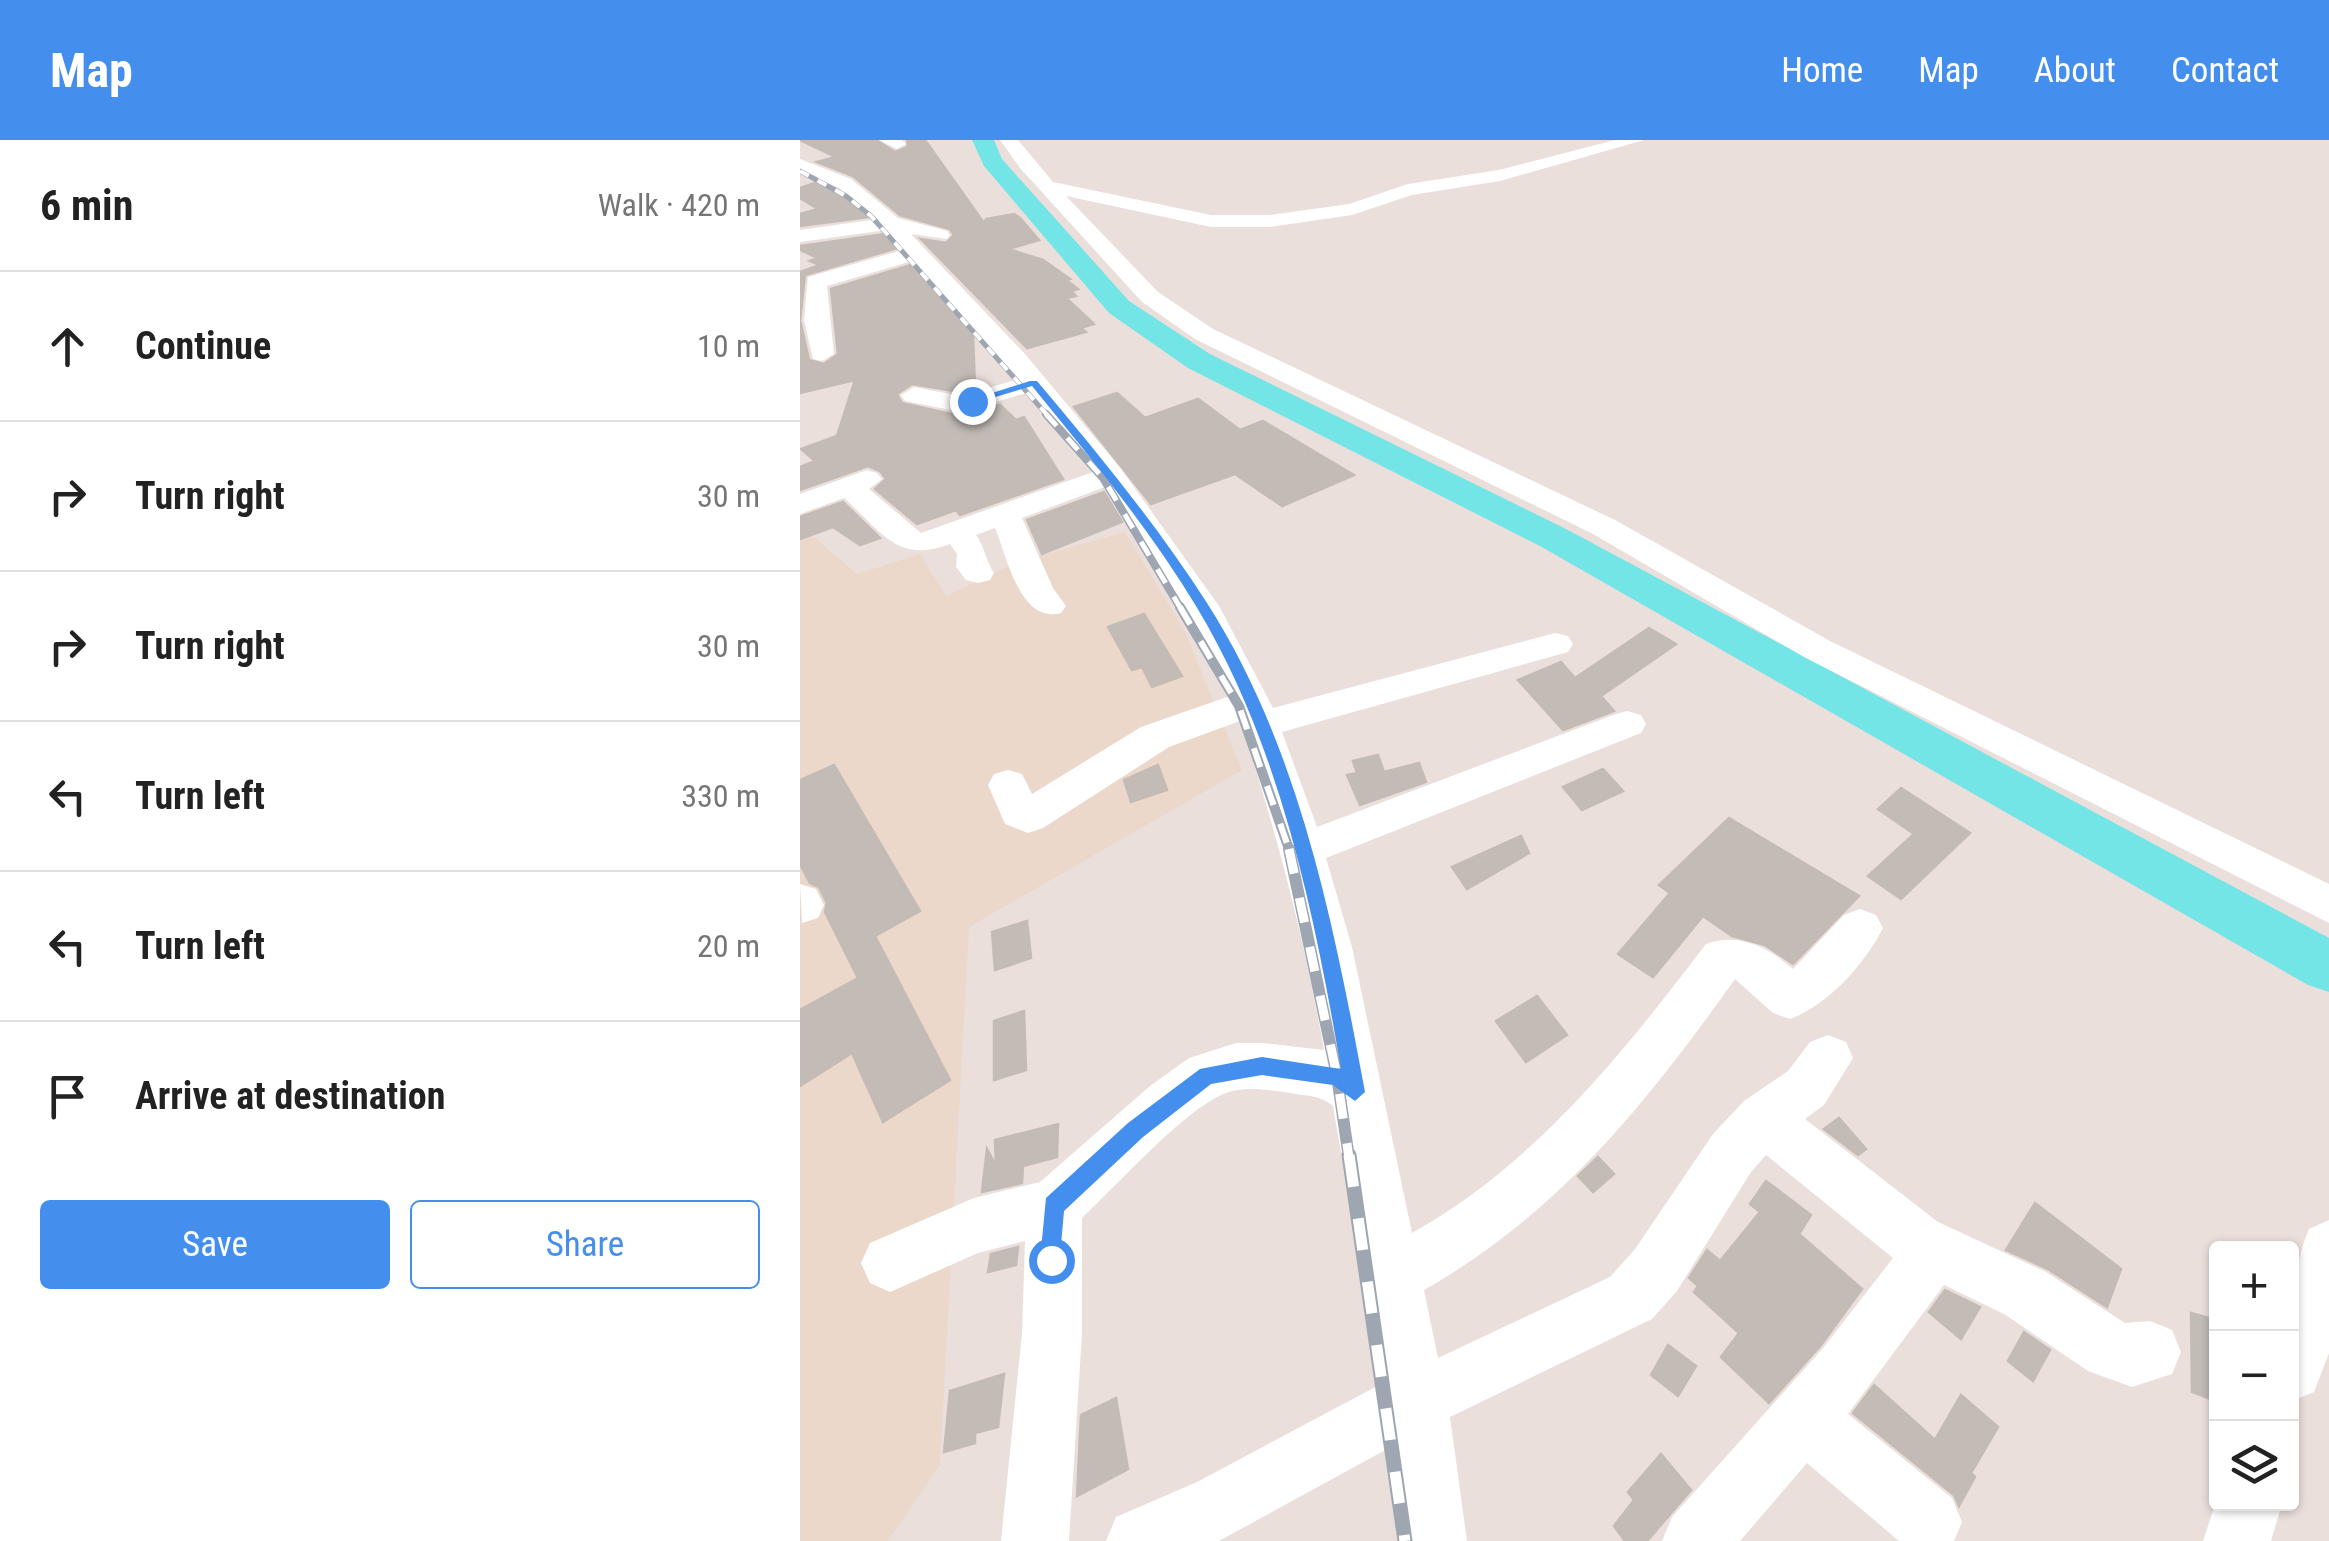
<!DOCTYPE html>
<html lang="en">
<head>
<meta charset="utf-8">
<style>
	:root { --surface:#fff; --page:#f6f6f6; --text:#222; --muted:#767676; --line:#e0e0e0; --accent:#448fee }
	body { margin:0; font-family:"Roboto Condensed",sans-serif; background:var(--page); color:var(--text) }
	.controls { position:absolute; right:30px; bottom:30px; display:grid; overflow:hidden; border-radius:10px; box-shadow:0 2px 8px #0004 }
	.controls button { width:90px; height:90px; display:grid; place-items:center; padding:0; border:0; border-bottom:2px solid var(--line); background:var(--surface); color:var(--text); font:50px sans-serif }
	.stop { position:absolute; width:30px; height:30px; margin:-22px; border:8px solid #448fee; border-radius:50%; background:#fff }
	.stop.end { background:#448fee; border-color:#fff; box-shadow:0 2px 10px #0008 }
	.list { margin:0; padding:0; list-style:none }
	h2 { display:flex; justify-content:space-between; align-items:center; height:130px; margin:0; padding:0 40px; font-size:42px }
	h2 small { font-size:32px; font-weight:400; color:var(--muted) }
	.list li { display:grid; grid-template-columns:65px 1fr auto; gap:30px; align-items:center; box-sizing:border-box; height:150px; padding:0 40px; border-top:2px solid var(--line) }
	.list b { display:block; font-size:38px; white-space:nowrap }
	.list em { font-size:32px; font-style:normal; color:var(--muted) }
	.actions { display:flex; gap:20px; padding:30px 40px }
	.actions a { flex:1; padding:22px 0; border:2px solid var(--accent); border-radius:10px; text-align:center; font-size:35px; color:var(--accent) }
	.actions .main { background:var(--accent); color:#fff }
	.icon { flex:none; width:55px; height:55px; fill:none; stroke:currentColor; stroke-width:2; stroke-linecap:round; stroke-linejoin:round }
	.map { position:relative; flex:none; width:1529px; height:1401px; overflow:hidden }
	header { display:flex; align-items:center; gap:60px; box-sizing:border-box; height:140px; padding:0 50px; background:var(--accent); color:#fff }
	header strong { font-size:48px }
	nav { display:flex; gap:55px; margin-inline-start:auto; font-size:35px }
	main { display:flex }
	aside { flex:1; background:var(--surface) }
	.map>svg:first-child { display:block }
	.education { fill:#ebd8cb }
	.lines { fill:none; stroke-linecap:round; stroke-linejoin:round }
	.river { fill:#73e5e6; fill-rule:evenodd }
	.building { fill:#c2bbb6; stroke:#c5bbb5; stroke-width:2.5 }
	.minor { fill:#fff; fill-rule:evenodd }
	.rail-far4-casing { stroke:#9ea6b2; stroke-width:5 }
	.rail-far3-casing { stroke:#9ea6b2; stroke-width:8 }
	.rail-far2-casing { stroke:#9ea6b2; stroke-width:10 }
	.rail-far1-casing { stroke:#9ea6b2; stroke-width:12 }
	.rail-casing { stroke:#9ea6b2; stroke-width:15 }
	.rail-far4 { stroke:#fff; stroke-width:4; stroke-dasharray:10; stroke-linecap:butt }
	.rail-far3 { stroke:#fff; stroke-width:5; stroke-dasharray:16; stroke-linecap:butt }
	.rail-far2 { stroke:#fff; stroke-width:6; stroke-dasharray:20; stroke-linecap:butt }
	.rail-far1 { stroke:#fff; stroke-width:9; stroke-dasharray:25; stroke-linecap:butt }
	.rail { stroke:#fff; stroke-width:11; stroke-dasharray:32; stroke-linecap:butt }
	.route { fill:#448fee }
</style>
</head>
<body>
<header>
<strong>Map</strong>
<nav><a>Home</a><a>Map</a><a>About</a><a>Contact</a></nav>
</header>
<main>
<aside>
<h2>6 min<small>Walk · 420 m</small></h2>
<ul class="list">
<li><svg class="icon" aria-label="ahead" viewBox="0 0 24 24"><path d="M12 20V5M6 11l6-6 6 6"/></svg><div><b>Continue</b></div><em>10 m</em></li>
<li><svg class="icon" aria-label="right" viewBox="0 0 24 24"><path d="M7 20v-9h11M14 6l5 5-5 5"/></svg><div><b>Turn right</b></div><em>30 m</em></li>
<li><svg class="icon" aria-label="right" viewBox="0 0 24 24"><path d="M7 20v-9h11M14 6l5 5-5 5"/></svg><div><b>Turn right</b></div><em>30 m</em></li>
<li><svg class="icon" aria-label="left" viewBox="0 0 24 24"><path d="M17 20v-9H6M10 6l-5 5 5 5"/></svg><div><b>Turn left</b></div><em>330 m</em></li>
<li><svg class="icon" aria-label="left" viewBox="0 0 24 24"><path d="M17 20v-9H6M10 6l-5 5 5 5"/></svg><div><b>Turn left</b></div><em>20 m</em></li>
<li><svg class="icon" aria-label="arrive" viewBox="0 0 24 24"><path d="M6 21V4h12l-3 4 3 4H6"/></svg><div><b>Arrive at destination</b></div></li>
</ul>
<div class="actions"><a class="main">Save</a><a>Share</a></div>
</aside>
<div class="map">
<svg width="1529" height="1401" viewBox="0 0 1529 1401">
	<rect width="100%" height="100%" fill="#eadfdb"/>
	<path class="education" d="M0,385L57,434L120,414L146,456L217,422L325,392L385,492L442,630L169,787L140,1325L88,1401H0Z"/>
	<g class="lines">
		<path class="river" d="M172,0H194L202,19L329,161L410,214L768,390L1529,798V852L1508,845L740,406L388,228L309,173L184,26Z"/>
	</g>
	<g class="building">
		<path d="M0,0H76L95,12L108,7L107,0H125L184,83L186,79L214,74L220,78L239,100L208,109L243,120L270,139L266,140L278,149L271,151L276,156L266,158L294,184L281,188L286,192L227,208L121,99L146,103L154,95L150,89L100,75L53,36L17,22L36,17Z"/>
		<path d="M17,42L35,50L69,77L0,86V74L18,69L0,58V48Z"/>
		<path d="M85,94L97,108L5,135L0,180L9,220L24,224L38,214L31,149L111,125L173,194L175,248L160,252L112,244L97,254L102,263L160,276L200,265L216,280L224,277L263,339L160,375L156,370L117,384L75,349L86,339L80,331L68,326L0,350V327L15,321L1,309L37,296L55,240L0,253V132L20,125L10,121L18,118L0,110V106Z"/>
		<path d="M317,253L345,278L398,259L440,290L463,281L554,335L482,366L435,334L351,364L274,267Z"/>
		<path d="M304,352L322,382L242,414L227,380Z"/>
		<path d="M43,362L80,398L60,405L33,387L0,399V377Z"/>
		<path d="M344,474L382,536L352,547L342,527L332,530L308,487Z"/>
		<path d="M849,488L876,504L801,556L814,571L763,590L718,540L761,522L775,538Z"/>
		<path d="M578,615L584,632L619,623L626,642L560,665L547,635L557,633L553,621Z"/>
		<path d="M34,625L120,771L75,796L150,940L83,982L52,913L0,946V870L58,838L25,772L27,763L19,747L10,743L0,724V640Z"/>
		<path d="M358,625L367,650L331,662L324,640Z"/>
		<path d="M803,629L823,651L782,670L763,647Z"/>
		<path d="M1101,648L1170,693L1101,759L1068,736L1114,694L1078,669Z"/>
		<path d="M929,678L1059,756L993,824L965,805L932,796L903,776L853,837L818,814L870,753L859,745Z"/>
		<path d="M721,696L729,713L667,749L652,727Z"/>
		<path d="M227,781L231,818L195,830L192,792Z"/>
		<path d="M737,856L767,895L726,922L696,881Z"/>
		<path d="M224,871L226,930L194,940V881Z"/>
		<path d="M1039,978L1066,1009L1058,1015L1024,989Z"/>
		<path d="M258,984L257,1017L223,1026L222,1043L182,1052L187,1009L196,1026L195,1000Z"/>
		<path d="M798,1017L814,1034L793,1052L778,1036Z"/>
		<path d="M966,1041L1011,1075L999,1094L1062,1149L1021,1205L969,1263L921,1217L939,1193L894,1152L898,1146L889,1138L907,1110L920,1121L960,1072L950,1064Z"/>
		<path d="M1235,1063L1321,1129L1307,1167L1248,1129L1206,1110Z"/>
		<path d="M218,1107L216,1125L188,1132L191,1114Z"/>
		<path d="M1145,1150L1180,1167L1161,1199L1129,1172Z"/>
		<path d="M1391,1173L1416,1180V1261L1392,1252Z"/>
		<path d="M1224,1192L1250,1210L1233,1241L1208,1221Z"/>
		<path d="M868,1205L896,1226L878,1256L851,1235Z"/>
		<path d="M204,1234L198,1287L175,1293V1303L144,1312L150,1251Z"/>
		<path d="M1074,1245L1135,1300L1161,1255L1198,1287L1171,1333L1175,1337L1159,1366L1154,1355L1053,1273Z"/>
		<path d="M316,1258L328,1329L277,1356L281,1275Z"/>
		<path d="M861,1314L891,1350L847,1401H825L814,1386L834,1360L828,1352Z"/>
	</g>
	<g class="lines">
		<g class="minor">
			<path d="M79,0H102L106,4L97,9Z"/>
			<path d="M200,0H218L253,42L411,75H470L549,64L608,44L699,30L815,0H844L700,41L612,55L552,75L470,87H411L266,56L358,152L413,189L815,380L1030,501L1529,744V783L1004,517L793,394L395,199L342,162L220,28Z"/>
			<path d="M0,19L51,39L98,78L147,91L150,95L147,99L111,94L225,214L321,329L419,466L473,568L755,493L768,496L773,504L768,512L482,592L517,687L813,575L827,571L841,575L846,584L841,593L526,718L552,807L612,1093C734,1025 823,913 906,804C939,792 968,807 993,829L1044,775L1060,769L1076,775L1083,788C1064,825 1028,865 990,879L973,873L935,839C846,964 759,1073 624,1150L638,1218L810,1137L835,1109L913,994L944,961L988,931L1010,902L1028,895L1046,902L1053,918L1024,965L1005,979L1138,1082L1246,1132L1325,1183L1350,1181L1372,1190L1381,1212L1372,1234L1332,1247L1288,1231L1204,1174L1144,1145L1048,1274L1152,1358L1162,1382L1154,1401H1099L1007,1323L940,1401H862L872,1377L1024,1207L1093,1118L966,1015L951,1032L877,1151L852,1179L650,1277L667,1401H599L589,1308L419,1401H306L316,1377L397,1342L581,1244L533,966C521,955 506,956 490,953C469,950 442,945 421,955C381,974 317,1045 282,1078V1193L269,1401H201L222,1193L225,1101L178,1113L90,1152L70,1143L61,1123L70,1103L174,1058L240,1042L350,946L389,918L436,903H463L524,910C504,797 476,689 440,581L369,607L243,688L228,693L205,684L188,645L194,634L208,630L222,634L232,654L341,587L430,556L385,466L305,347L222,378L253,448L266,466L261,473C220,484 207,417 195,388L176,395C185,408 186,421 194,433L190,440L178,443L166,440L156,427L157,414L150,404C97,424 82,392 44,358L0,374V354L67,330L77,333L82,339L69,349L121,393L293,332L230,252L161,272L105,261L101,255L114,247L160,256L219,239L112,121L27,146L34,214L22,221L13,219L4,180L8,137L103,110L87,90L0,102V90L78,79L37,47L0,31Z"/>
			<path d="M0,744L16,749L24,765L18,778L2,783Z"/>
			<path d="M1529,1080V1213L1514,1252L1492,1261C1488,1205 1487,1141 1509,1089Z"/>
			<path d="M1416,1362L1482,1364L1471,1401H1403Z"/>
		</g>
		<g class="rail-far4-casing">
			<path id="rail-far4" d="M0,31L46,56L71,76L248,276"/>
		</g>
		<g class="rail-far3-casing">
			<path id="rail-far3" d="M246,274L303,338L381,469"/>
		</g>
		<g class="rail-far2-casing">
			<path id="rail-far2" d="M380,467L439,566L490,712"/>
		</g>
		<g class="rail-far1-casing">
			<path id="rail-far1" d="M489,709L537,936L549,1018"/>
		</g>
		<g class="rail-casing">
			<path id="rail" d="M549,1015L605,1401"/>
		</g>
		<use href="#rail-far4" class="rail-far4"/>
		<use href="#rail-far3" class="rail-far3"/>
		<use href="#rail-far2" class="rail-far2"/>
		<use href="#rail-far1" class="rail-far1"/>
		<use href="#rail" class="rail"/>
	</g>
	<path class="route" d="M230,241H237C297,312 357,385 407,463C500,608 534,786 565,952L555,961L533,945L462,935L411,944L343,997L264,1071L259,1128L251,1132L243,1128L240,1120L246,1058L328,983L400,929L462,917L541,929C514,771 480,605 396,466C349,388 290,317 232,246L172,264L167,261Z"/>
</svg>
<div class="controls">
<button>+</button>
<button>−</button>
<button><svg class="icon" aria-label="layers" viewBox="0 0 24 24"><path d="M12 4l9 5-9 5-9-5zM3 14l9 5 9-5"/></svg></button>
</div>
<div class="stop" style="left:251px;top:1120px"></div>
<div class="stop end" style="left:172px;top:261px"></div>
</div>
</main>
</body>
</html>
